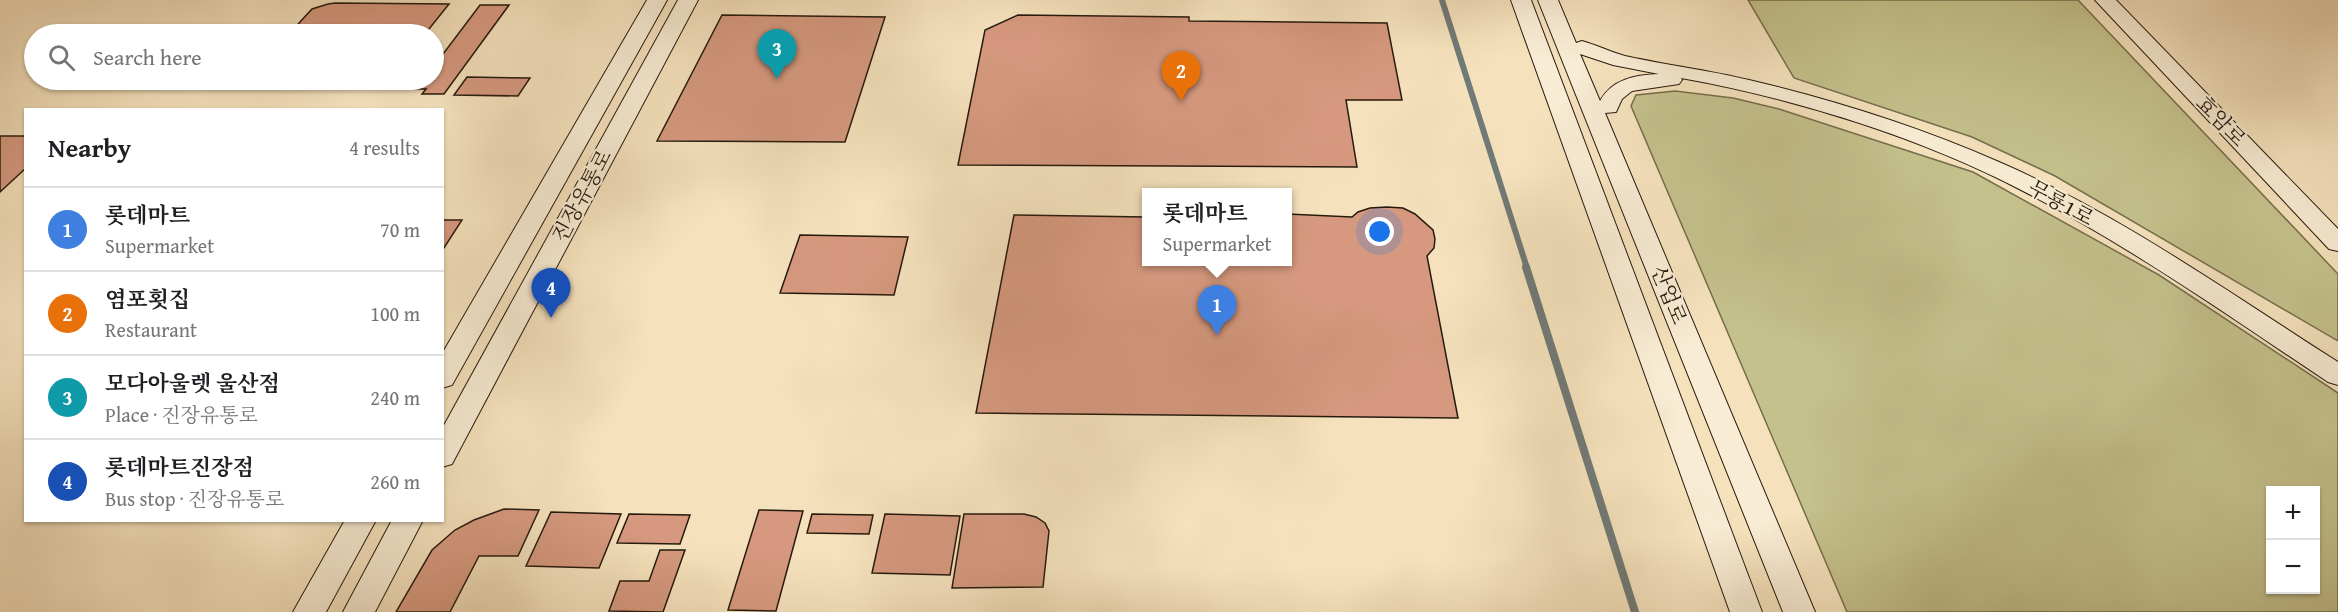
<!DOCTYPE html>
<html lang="en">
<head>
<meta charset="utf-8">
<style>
	:root { --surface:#fff; --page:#f6f6f6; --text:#202124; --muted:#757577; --line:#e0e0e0; --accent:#7c3aed }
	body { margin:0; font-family:"Gentium Book Plus","Noto Serif KR",serif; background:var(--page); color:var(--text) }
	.controls { position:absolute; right:18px; bottom:18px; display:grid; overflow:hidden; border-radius:0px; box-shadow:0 2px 4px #0004 }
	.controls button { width:54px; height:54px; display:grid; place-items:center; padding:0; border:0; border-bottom:2px solid var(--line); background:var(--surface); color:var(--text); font:30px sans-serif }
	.you { position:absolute; left:1380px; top:232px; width:21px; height:21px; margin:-15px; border:4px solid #fff; border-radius:50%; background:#1a73e8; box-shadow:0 0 0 9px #1a73e833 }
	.badge { display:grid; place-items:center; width:39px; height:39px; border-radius:50%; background:var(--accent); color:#fff; font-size:20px; font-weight:700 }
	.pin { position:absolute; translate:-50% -50px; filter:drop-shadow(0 2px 3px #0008) }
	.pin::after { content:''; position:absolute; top:32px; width:21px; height:18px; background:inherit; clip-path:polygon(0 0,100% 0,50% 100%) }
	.popup { position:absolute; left:1142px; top:188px; width:150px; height:78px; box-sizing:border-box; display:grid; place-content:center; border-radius:0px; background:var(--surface); filter:drop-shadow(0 2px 4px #0005); font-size:20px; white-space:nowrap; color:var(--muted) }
	.popup b { font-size:22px; color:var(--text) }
	.popup::after { content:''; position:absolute; left:50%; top:100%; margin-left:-12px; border:12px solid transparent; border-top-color:var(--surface) }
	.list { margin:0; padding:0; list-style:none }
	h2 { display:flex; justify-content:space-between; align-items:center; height:78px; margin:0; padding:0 24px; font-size:26px }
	h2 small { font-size:20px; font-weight:400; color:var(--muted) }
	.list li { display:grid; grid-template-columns:39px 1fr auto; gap:18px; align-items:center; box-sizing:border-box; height:84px; padding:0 24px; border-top:2px solid var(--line) }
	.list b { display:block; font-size:22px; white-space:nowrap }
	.list p { margin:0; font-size:20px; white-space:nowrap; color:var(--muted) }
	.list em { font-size:20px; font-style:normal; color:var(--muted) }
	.icon { flex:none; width:33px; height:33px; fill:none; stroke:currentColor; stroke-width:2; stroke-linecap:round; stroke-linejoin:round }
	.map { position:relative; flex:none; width:2338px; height:612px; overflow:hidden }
	.search { position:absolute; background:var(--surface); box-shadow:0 2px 4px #0004; left:24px; top:24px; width:420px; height:66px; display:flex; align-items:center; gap:15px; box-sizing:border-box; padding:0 21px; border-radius:33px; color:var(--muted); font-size:22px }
	.panel { position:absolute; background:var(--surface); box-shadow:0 2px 4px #0004; left:24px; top:108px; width:420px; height:414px; border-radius:0px }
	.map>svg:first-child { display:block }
	.green { fill:#c4c18c; stroke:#756e4c; stroke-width:1.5; fill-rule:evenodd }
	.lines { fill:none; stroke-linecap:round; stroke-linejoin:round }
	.stream-far1 { stroke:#717a77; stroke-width:6 }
	.stream { stroke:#717a77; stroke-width:8 }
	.building { fill:#d6997f; stroke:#261a0d; stroke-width:1.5 }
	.secondary-casing { stroke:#261a0d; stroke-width:2 }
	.secondary { fill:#f8ecd4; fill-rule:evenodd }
	.labels { text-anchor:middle; stroke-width:4.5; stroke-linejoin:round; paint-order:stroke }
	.street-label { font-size:21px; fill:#261a0d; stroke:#f8ecd4 }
</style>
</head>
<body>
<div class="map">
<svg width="2338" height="612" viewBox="0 0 2338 612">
	<rect width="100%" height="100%" fill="#f5e2bd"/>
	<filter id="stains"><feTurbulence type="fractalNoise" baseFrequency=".00333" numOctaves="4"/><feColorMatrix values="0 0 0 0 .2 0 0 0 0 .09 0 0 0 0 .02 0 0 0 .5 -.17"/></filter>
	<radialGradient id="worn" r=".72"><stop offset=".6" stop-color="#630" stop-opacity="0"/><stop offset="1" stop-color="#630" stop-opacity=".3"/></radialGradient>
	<g class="green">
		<path d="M1748,0H2078L2338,274V341L2055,176L1972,137L1794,78Z"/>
		<path d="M1675,91L1733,98L1779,109L1973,172L2159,275L2338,393V612H1847L1631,106L1636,95ZM2270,490H2316V590H2270Z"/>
	</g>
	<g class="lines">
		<path class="stream-far1" d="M1442,0L1527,268"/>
		<path class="stream" d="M1526,267L1635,612"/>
	</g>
	<g class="building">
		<path d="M328,4L335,3L449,4L425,34H289L312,9Z"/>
		<path d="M480,5H509L444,94H422L426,89H416L423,80H434V66Z"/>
		<path d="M722,15L885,17L845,142L657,141Z"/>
		<path d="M1018,15L1189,17V21L1387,23L1402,100H1346L1357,167L958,165L985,30Z"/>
		<path d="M467,77L530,78L518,96L454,95Z"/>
		<path d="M247,80H389L382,88L240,87Z"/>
		<path d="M0,136H26V168L0,192Z"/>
		<path d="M1387,207L1403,208L1415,214L1433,230L1435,239L1434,248L1427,256L1458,418L976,413L1014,215L1146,217V262H1288V214L1352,217L1358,212L1370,208Z"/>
		<path d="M442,220H462L442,251Z"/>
		<path d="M800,235L908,237L894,295L780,293Z"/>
		<path d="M504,509L539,510L518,556H479L450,612H396L432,550L455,530L474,520Z"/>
		<path d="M759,510L803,511L776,611L728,610Z"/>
		<path d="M551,512L621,514L599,568L526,566Z"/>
		<path d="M629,514L690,515L680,544L617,543Z"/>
		<path d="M812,514L873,515L869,534L807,533Z"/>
		<path d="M885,514L960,516L950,575L872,573Z"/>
		<path d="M964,514H1024L1036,517L1045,523L1049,531L1043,587L952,588Z"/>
		<path d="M660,550H685L663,612L609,611L620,581H649Z"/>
	</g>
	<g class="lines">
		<g class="secondary-casing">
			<g id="secondary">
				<path d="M647,0H667L452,385L442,388V354Z"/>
				<path d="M678,0H698L452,464L442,467V429Z"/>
				<path d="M1511,0H1531L1762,612H1730Z"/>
				<path d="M1538,0H1558L1576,43L1582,41C1597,45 1610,52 1625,56C1666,65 1708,70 1749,80C1834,100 1919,127 1999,162C2119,214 2228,292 2338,362V385L2328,382C2229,316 2131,247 2025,192C1923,138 1794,98 1681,78L1682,80L1679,84L1632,91L1622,99L1616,112L1605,113L1815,612H1783ZM1580,54L1613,65L1659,74C1635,75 1612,79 1600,101Z"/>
				<path d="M2095,0H2116L2338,229V251L2329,249Z"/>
				<path d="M345,520H376L326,612H293Z"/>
				<path d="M392,520H423L375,612H343Z"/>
			</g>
		</g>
		<use href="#secondary" class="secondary"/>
	</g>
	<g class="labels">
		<g class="street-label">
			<text transform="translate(2221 121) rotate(46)" y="7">효암로</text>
			<text transform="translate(582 196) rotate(-62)" y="7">진장유통로</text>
			<text transform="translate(2061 203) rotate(29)" y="7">무룡1로</text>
			<text transform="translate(1669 295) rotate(68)" y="7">산업로</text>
		</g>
	</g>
	<rect width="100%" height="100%" filter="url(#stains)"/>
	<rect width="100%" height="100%" fill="url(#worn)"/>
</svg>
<div class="controls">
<button>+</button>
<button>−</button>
</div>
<div class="you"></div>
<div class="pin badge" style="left:1217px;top:335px;background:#3f7fe0">1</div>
<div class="popup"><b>롯데마트</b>Supermarket</div>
<div class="pin badge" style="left:1181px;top:101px;background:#e8710a">2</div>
<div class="pin badge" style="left:777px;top:79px;background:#0f9aa8">3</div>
<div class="pin badge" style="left:551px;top:318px;background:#1a4fb4">4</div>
<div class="search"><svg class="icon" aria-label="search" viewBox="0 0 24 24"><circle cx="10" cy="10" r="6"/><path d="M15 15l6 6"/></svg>Search here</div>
<section class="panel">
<h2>Nearby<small>4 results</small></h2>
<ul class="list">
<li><span class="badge" style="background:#3f7fe0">1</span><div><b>롯데마트</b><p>Supermarket</p></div><em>70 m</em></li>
<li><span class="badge" style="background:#e8710a">2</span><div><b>염포횟집</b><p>Restaurant</p></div><em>100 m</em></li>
<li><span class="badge" style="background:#0f9aa8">3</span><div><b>모다아울렛 울산점</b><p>Place · 진장유통로</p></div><em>240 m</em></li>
<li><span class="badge" style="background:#1a4fb4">4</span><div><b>롯데마트진장점</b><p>Bus stop · 진장유통로</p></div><em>260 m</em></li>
</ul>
</section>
</div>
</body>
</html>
